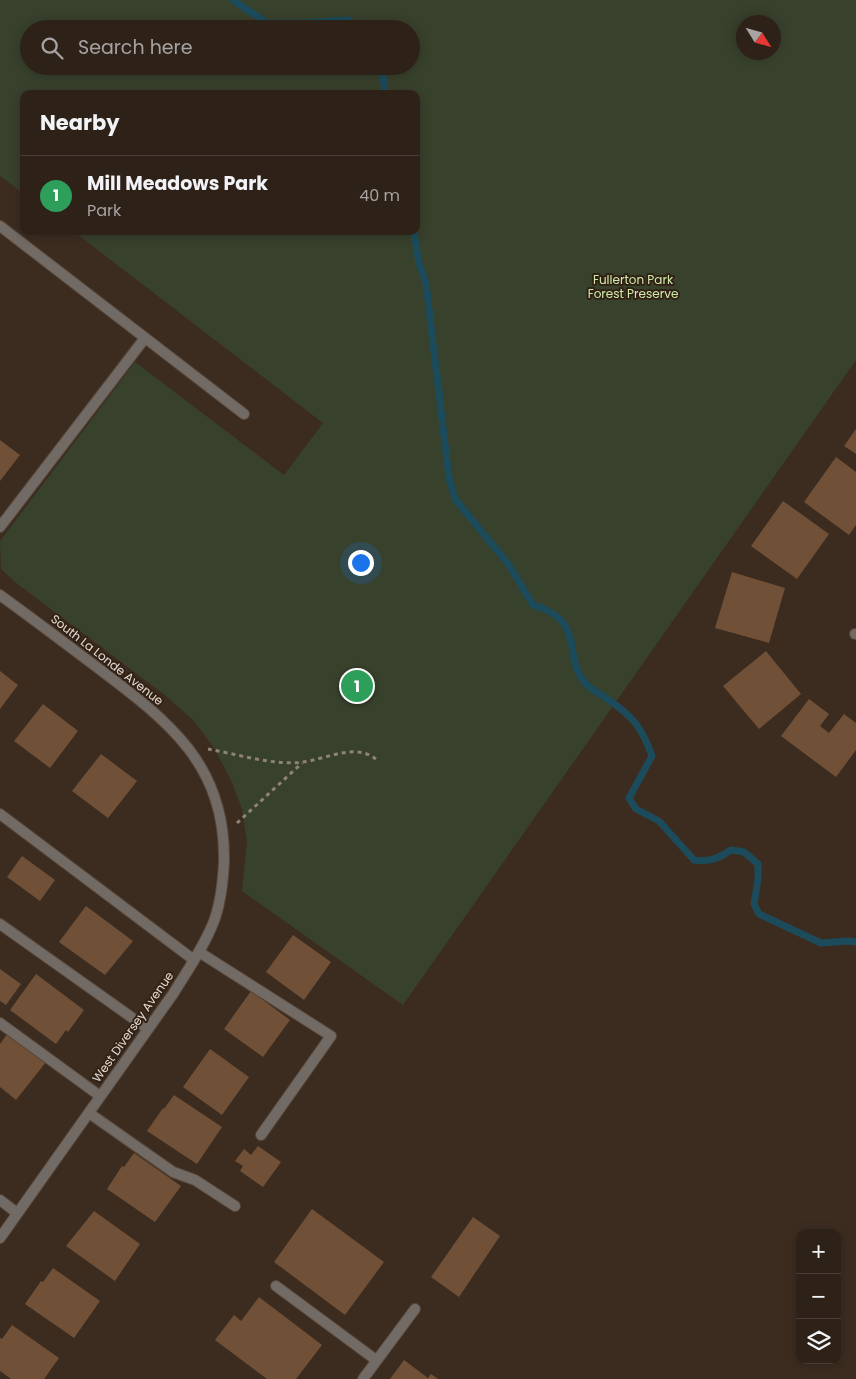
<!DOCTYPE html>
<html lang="en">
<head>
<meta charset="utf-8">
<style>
	:root { --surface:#2d2118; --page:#392e25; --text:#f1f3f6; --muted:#a7a3a2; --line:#483e37; --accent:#db2777 }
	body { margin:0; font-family:Poppins,sans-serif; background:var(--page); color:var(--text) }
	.controls { position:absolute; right:15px; bottom:15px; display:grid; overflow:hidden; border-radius:10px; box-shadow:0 2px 12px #0003 }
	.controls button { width:45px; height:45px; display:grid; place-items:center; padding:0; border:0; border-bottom:1px solid var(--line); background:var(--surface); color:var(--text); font:25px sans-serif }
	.compass { position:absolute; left:736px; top:15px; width:45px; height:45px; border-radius:50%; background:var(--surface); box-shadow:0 2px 12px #0003; rotate:127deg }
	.you { position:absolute; left:360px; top:562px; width:18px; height:18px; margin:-12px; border:4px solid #fff; border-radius:50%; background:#1a73e8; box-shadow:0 0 0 8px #1a73e833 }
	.badge { display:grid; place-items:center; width:32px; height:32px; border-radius:50%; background:var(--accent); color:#fff; font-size:16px; font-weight:700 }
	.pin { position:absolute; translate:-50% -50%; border:2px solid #fff; box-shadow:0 1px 5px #0006 }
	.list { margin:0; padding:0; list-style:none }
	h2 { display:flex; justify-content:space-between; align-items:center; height:65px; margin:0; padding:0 20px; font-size:21px }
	h2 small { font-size:16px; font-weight:400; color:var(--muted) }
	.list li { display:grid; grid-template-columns:32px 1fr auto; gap:15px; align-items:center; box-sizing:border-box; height:80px; padding:0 20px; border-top:1px solid var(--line) }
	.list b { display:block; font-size:19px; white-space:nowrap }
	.list p { margin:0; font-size:16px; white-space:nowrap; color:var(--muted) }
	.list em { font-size:16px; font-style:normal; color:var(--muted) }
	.icon { flex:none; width:28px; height:28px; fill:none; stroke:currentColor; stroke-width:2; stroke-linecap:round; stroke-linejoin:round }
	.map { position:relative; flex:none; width:856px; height:1379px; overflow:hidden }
	.search { position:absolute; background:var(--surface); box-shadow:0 2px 12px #0003; left:20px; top:20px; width:400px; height:55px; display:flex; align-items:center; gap:12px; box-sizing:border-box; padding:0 18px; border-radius:28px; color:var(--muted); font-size:19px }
	.panel { position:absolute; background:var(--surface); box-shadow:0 2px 12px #0003; left:20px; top:90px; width:400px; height:145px; border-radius:10px }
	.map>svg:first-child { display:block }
	.green { fill:#38412c; fill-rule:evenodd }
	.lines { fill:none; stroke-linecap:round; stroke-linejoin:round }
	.stream { stroke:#1c4b5c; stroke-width:7 }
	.building { fill:#705036 }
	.service-casing { stroke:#57483c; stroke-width:12 }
	.minor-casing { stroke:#57483c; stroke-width:12 }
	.path { stroke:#8f8278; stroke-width:3; stroke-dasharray:4 4; stroke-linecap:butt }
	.service { stroke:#726a64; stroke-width:10 }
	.minor { stroke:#726a64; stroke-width:10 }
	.labels { text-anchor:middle; stroke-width:4; stroke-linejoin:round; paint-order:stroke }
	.park-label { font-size:12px; fill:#ceeaab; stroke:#322216 }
	.street-label { font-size:12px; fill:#e5dad2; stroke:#322216 }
</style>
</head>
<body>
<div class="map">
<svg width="856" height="1379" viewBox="0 0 856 1379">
	<rect width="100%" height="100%" fill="#3c2c20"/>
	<path class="green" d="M0,0H856V360L403,1005L242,891L247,842L242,809L231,780L214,748L194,721L166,696L15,582L1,569L0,541L135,362L284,475L323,423L73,231H416V94H24V194L0,176ZM744,22H774V52H744ZM29,29H411V66H29Z"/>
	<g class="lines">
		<g class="stream">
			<path d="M233,0L267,23H302L349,20L357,29"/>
			<path d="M378,66L383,75L385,94"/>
			<path d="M412,231L414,234L419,263L426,284L449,478L455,499L509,565L533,605C589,622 560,657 587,685C592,690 600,694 606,698C632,716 641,725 652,756L629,798L636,809L659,821L694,860C709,862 718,859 731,850L744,852L758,864V879L754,904L759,914L821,943L848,941L856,942"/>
		</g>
	</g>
	<g class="building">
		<path d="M856,429V454L844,446Z"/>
		<path d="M0,440L20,455L0,481Z"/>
		<path d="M836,457L856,472V525L849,535L804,502Z"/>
		<path d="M783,501L829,534L797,579L751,546Z"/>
		<path d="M732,572L785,588L769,643L715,628Z"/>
		<path d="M766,651L801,694L759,729L723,686Z"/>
		<path d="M0,671L18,685L0,709Z"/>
		<path d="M809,699L829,714L820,726L829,733L844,714L856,723V750L836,777L781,736Z"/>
		<path d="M43,704L78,731L50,768L14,741Z"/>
		<path d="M101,754L137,781L108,818L72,791Z"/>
		<path d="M22,856L55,880L40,901L7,877Z"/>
		<path d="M86,906L133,941L105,975L59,942Z"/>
		<path d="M293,935L331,962L304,1000L266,972Z"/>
		<path d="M0,969L21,984L6,1005L0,1001Z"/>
		<path d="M36,974L84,1010L68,1032L66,1030L56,1044L10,1010Z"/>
		<path d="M251,991L290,1020L263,1057L224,1029Z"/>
		<path d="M8,1033L46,1062L16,1100L0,1087V1044Z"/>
		<path d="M210,1049L249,1077L222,1115L183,1087Z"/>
		<path d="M174,1095L222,1127L197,1164L147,1131L163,1108L164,1109Z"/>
		<path d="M258,1146L281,1162L263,1187L240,1171L243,1166L235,1161L244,1149L251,1155Z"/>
		<path d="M134,1153L181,1186L155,1222L107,1189L122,1166L124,1167Z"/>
		<path d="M312,1209L384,1262L345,1315L274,1262Z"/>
		<path d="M94,1211L140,1244L115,1281L66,1246Z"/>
		<path d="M473,1217L500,1236L459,1297L431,1277Z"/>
		<path d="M53,1268L100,1301L74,1338L25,1304L41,1281L43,1282Z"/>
		<path d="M259,1297L322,1345L296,1379H267L215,1340L234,1315L241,1321Z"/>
		<path d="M12,1325L59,1358L44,1379H11L0,1371V1338L2,1339Z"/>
		<path d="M404,1360L428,1378L431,1374L438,1379H390Z"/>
	</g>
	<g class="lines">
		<g class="service-casing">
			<g id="service">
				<path d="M0,226L244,414"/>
				<path d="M0,527L145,338"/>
				<path d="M0,814L194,960"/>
				<path d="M0,924L148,1029"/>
				<path d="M199,952L331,1036L261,1135"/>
				<path d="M0,1023L100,1096"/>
				<path d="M89,1113L173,1172L195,1180L235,1206"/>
				<path d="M0,1200L17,1213"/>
				<path d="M276,1286L376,1360"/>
				<path d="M363,1379L415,1309"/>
			</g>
		</g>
		<g class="minor-casing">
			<g id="minor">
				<path d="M0,595C33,619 65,643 98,668C168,721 226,764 224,862C223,882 221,902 214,921C204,947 187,971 173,994L0,1238"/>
				<path d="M855,634H856"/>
			</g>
		</g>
		<g class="path">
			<path d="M208,749C237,754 274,766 303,762C327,759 356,742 377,760"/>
			<path d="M237,823L302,763"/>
		</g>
		<use href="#service" class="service"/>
		<use href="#minor" class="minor"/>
	</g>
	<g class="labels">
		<g class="park-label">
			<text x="633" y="284">Fullerton Park<tspan x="633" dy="14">Forest Preserve</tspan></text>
		</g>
		<g class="street-label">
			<text transform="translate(107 660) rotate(38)" y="4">South La Londe Avenue</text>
			<text transform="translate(133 1027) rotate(-55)" y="4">West Diversey Avenue</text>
		</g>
	</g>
</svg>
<div class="controls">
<button>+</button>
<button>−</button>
<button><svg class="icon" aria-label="layers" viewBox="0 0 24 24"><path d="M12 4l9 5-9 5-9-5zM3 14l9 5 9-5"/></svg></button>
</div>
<svg class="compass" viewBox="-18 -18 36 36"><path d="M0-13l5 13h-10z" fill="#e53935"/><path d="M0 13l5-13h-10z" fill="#a7a3a2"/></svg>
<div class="you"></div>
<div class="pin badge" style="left:357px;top:686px;background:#2e9e5b">1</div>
<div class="search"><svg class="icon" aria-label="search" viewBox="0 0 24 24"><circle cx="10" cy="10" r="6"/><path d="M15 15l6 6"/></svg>Search here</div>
<section class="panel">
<h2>Nearby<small></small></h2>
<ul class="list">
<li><span class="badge" style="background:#2e9e5b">1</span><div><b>Mill Meadows Park</b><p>Park</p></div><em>40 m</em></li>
</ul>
</section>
</div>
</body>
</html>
